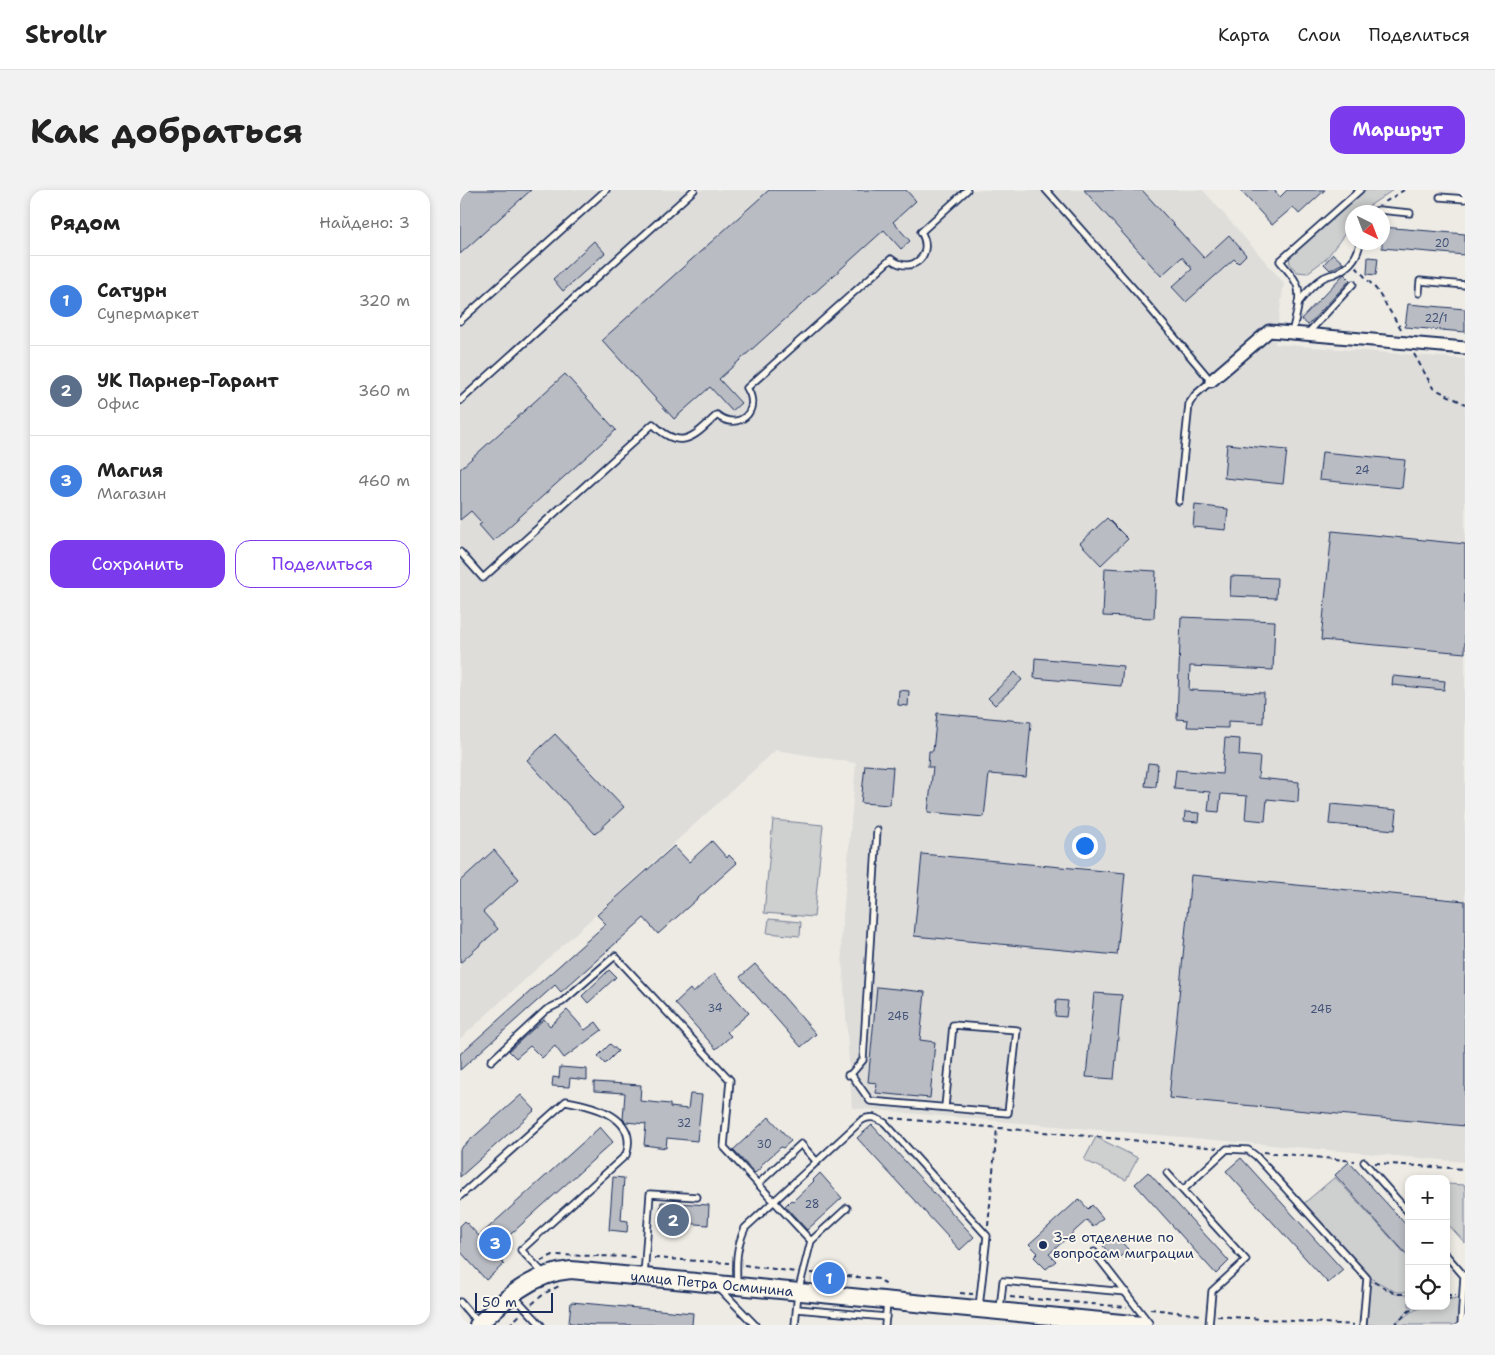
<!DOCTYPE html>
<html lang="ru">
<head>
<meta charset="utf-8">
<style>
	:root { --surface:#fff; --page:#f2f2f2; --text:#222; --muted:#767676; --line:#e0e0e0; --accent:#7c3aed }
	body { margin:0; font-family:"Shantell Sans",sans-serif; background:var(--page); color:var(--text) }
	.controls { position:absolute; right:15px; bottom:15px; display:grid; overflow:hidden; border-radius:10px; box-shadow:0 2px 8px #0003 }
	.controls button { width:45px; height:45px; display:grid; place-items:center; padding:0; border:0; border-bottom:1px solid var(--line); background:var(--surface); color:var(--text); font:25px sans-serif }
	.compass { position:absolute; left:885px; top:15px; width:45px; height:45px; border-radius:50%; background:var(--surface); box-shadow:0 2px 8px #0003; rotate:138deg }
	.scale { position:absolute; left:15px; bottom:12px; width:78px; box-sizing:border-box; padding-left:5px; border:2px solid #1b2f5e; border-top:0; font-size:14px; line-height:18px; white-space:nowrap; color:#1b2f5e; -webkit-text-stroke:4px #fbf7ec; paint-order:stroke }
	.you { position:absolute; left:624px; top:655px; width:18px; height:18px; margin:-12px; border:4px solid #fff; border-radius:50%; background:#1a73e8; box-shadow:0 0 0 8px #1a73e833 }
	.badge { display:grid; place-items:center; width:32px; height:32px; border-radius:50%; background:var(--accent); color:#fff; font-size:16px; font-weight:700 }
	.pin { position:absolute; translate:-50% -50%; border:2px solid #fff; box-shadow:0 1px 5px #0006 }
	.list { margin:0; padding:0; list-style:none }
	h2 { display:flex; justify-content:space-between; align-items:center; height:65px; margin:0; padding:0 20px; font-size:21px }
	h2 small { font-size:16px; font-weight:400; color:var(--muted) }
	.list li { display:grid; grid-template-columns:32px 1fr auto; gap:15px; align-items:center; box-sizing:border-box; height:90px; padding:0 20px; border-top:1px solid var(--line) }
	.list b { display:block; font-size:19px; white-space:nowrap }
	.list p { margin:0; font-size:16px; white-space:nowrap; color:var(--muted) }
	.list em { font-size:16px; font-style:normal; color:var(--muted) }
	.actions { display:flex; gap:10px; padding:15px 20px }
	.actions a { flex:1; padding:11px 0; border:1px solid var(--accent); border-radius:15px; text-align:center; font-size:18px; color:var(--accent) }
	.actions .main { background:var(--accent); color:#fff }
	.icon { flex:none; width:28px; height:28px; fill:none; stroke:currentColor; stroke-width:2; stroke-linecap:round; stroke-linejoin:round }
	.map { position:relative; flex:none; width:1005px; height:1135px; overflow:hidden; border-radius:15px }
	header { display:flex; align-items:center; gap:30px; box-sizing:border-box; height:70px; padding:0 25px; background:var(--surface); border-bottom:1px solid var(--line) }
	header strong { font-size:24px }
	nav { display:flex; gap:28px; margin-inline-start:auto; font-size:18px }
	.intro { display:flex; align-items:center; justify-content:space-between; box-sizing:border-box; height:120px; padding:0 30px }
	h1 { margin:0; font-size:35px }
	.button { padding:12px 22px; border-radius:15px; background:var(--accent); color:#fff; font-size:18px; font-weight:700 }
	main { display:flex; gap:30px; padding:0 30px }
	aside { flex:1; background:var(--surface); border-radius:15px; box-shadow:0 2px 8px #0003 }
	.map>svg:first-child { display:block }
	.built { fill:#deddda }
	.green { fill:#cecfcf; stroke:#747f96 }
	.building { fill:#b9bcc3; stroke:#1b2f5e }
	.lines { fill:none; stroke-linecap:round; stroke-linejoin:round }
	.lane-casing { stroke:#1b2f5e; stroke-width:9 }
	.street-casing { stroke:#1b2f5e; stroke-width:15 }
	.secondary-casing { stroke:#1b2f5e; stroke-width:20 }
	.path { stroke:#1b2f5e; stroke-width:2; stroke-dasharray:5 4; stroke-linecap:butt }
	.lane { stroke:#fbf7ec; stroke-width:5.5 }
	.street { stroke:#fbf7ec; stroke-width:11 }
	.secondary { stroke:#fbf7ec; stroke-width:16 }
	.poi-dot { fill:#1b2f5e; stroke:#fbf7ec; stroke-width:2 }
	.labels { text-anchor:middle; stroke-width:4; stroke-linejoin:round; paint-order:stroke }
	.number-label { font-size:11px; fill:#425277 }
	.poi-label { font-size:14px; fill:#1b2f5e; stroke:#fbf7ec; text-anchor:start }
	.street-label { font-size:14px; fill:#1b2f5e; stroke:#fbf7ec }
</style>
</head>
<body>
<header>
<strong>Strollr</strong>
<nav><a>Карта</a><a>Слои</a><a>Поделиться</a></nav>
</header>
<div class="intro"><h1>Как добраться</h1><a class="button">Маршрут</a></div>
<main>
<aside>
<h2>Рядом<small>Найдено: 3</small></h2>
<ul class="list">
<li><span class="badge" style="background:#3f7fe0">1</span><div><b>Сатурн</b><p>Супермаркет</p></div><em>320 m</em></li>
<li><span class="badge" style="background:#5c6f8a">2</span><div><b>УК Парнер-Гарант</b><p>Офис</p></div><em>360 m</em></li>
<li><span class="badge" style="background:#3f7fe0">3</span><div><b>Магия</b><p>Магазин</p></div><em>460 m</em></li>
</ul>
<div class="actions"><a class="main">Сохранить</a><a>Поделиться</a></div>
</aside>
<div class="map">
<svg width="1005" height="1135" viewBox="0 0 1005 1135">
	<rect width="100%" height="100%" fill="#eeebe4"/>
	<filter id="ink" filterUnits="userSpaceOnUse"><feTurbulence type="fractalNoise" baseFrequency=".02" numOctaves="2"/><feDisplacementMap in="SourceGraphic" scale="10" xChannelSelector="R" yChannelSelector="G"/><feConvolveMatrix kernelMatrix="1 2 1 2 8 2 1 2 1" color-interpolation-filters="sRGB"/></filter>
	<g filter="url(#ink)">
		<path class="built" d="M0,0H743L824,93L815,154L1005,169V972L392,918L381,750L396,573L316,560L0,849Z"/>
		<g class="green">
			<path d="M903,0H933L909,16L903,22H892V34L866,69L847,83L837,82L830,74L829,65Z"/>
			<path d="M313,630L363,635L354,727L304,723Z"/>
			<path d="M309,729L341,732L340,746L307,743Z"/>
			<path d="M636,947L678,968L666,990L624,970Z"/>
			<path d="M875,987L949,1068V1102H936L907,1086L842,1015Z"/>
			<path d="M986,994L1005,995V1053L986,1032Z"/>
			<path d="M908,1089L936,1104L949,1105V1116H959L948,1121L933,1135H903Z"/>
			<path d="M1002,1107L1000,1135H935C955,1117 960,1116 986,1116V1110Z"/>
		</g>
		<g class="building">
			<path d="M0,0H71L0,64Z"/>
			<path d="M309,0H446L456,11L433,32L450,51L441,59L424,40L259,189L281,213L272,221L250,197L214,229L142,150Z"/>
			<path d="M624,0H682L744,68L769,45L786,65L778,73L774,69L726,112L712,97L732,79L722,67L701,86Z"/>
			<path d="M780,0H814L820,7L827,0H865L839,24L833,17L812,35Z"/>
			<path d="M922,37L1005,44V65L922,58Z"/>
			<path d="M134,51L145,63L103,101L93,89Z"/>
			<path d="M873,64L883,73L870,80L864,74Z"/>
			<path d="M908,67L918,68L916,85L907,84Z"/>
			<path d="M884,84L890,90L848,135L841,129Z"/>
			<path d="M948,114L1005,119V142L945,137Z"/>
			<path d="M105,184L156,240L33,351L19,335L22,333L11,321L0,330V279Z"/>
			<path d="M767,254L827,260L823,294L764,288Z"/>
			<path d="M862,262L945,270L942,298L859,290Z"/>
			<path d="M735,315L768,319L766,340L733,337Z"/>
			<path d="M647,328L668,349L641,375L620,353Z"/>
			<path d="M872,341L1005,354V463L861,450Z"/>
			<path d="M645,378L696,381L694,428L643,426Z"/>
			<path d="M771,386L817,388L816,408L770,406Z"/>
			<path d="M721,427L815,431L813,480L730,476L729,500L804,503L803,533L768,531V538L727,537L728,530L717,529Z"/>
			<path d="M575,468L663,476L661,496L574,488Z"/>
			<path d="M555,482L562,490L535,515L528,508Z"/>
			<path d="M933,486L985,491L984,500L932,495Z"/>
			<path d="M439,500L449,501L448,516L438,515Z"/>
			<path d="M477,523L571,532L566,587L529,584L524,627L468,622L473,577H468L469,561H473Z"/>
			<path d="M95,544L164,617L135,644L67,570Z"/>
			<path d="M765,548L780,549L779,565L800,567L798,588L839,592L838,612L807,609L805,631L785,629L787,606L761,604L759,622L748,621L750,602L714,599L716,580L762,584Z"/>
			<path d="M688,573L698,574L696,597L685,596Z"/>
			<path d="M405,575L433,577L430,615L401,613Z"/>
			<path d="M871,614L937,620L935,640L869,634Z"/>
			<path d="M725,622L740,623L739,632L724,631Z"/>
			<path d="M252,651L267,668L269,665L277,673L198,744L184,728L101,802L95,795L0,880V864L146,734L137,725L214,656L229,672Z"/>
			<path d="M34,660L59,689L23,722L38,739L0,773V691Z"/>
			<path d="M462,664L665,683L657,765L454,746Z"/>
			<path d="M731,685L1005,711V936L709,908Z"/>
			<path d="M295,774L356,844L341,857L280,787Z"/>
			<path d="M149,780L156,787L128,813L122,806Z"/>
			<path d="M254,784L289,823L267,842L271,846L256,859L215,813L230,799L233,803Z"/>
			<path d="M417,797L465,802L460,850L475,852L470,908L416,903L417,893L408,892Z"/>
			<path d="M634,803L662,805L654,889L626,887Z"/>
			<path d="M596,810L608,811L606,827L595,826Z"/>
			<path d="M107,820L125,840L136,832L142,840L104,868L95,856L82,868L70,856L56,868L49,861L84,829L90,836Z"/>
			<path d="M150,854L158,861L145,874L138,866Z"/>
			<path d="M100,877L127,879V890L110,888L109,897L92,896L93,887L99,888Z"/>
			<path d="M134,892L181,895L180,911L210,914V917L228,919L230,904L242,905L237,951L207,948L206,958L184,955L186,934L166,932L163,929L165,903L134,901Z"/>
			<path d="M61,905L75,920L0,987V959Z"/>
			<path d="M309,927L331,951L323,958L321,957L300,976L302,977L295,983L273,960Z"/>
			<path d="M412,935L514,1047L500,1060L397,948Z"/>
			<path d="M140,937L153,952L32,1061L44,1074L26,1090L0,1061V1036L5,1031L19,1046Z"/>
			<path d="M781,968L883,1080L868,1093L766,981Z"/>
			<path d="M889,972L949,1038V1067L875,985Z"/>
			<path d="M688,982L769,1071L756,1084L675,994Z"/>
			<path d="M360,983L382,1008L347,1040L325,1016L331,1010L333,1011L354,991L353,990Z"/>
			<path d="M153,987L164,988L161,1030L168,1031L167,1042L149,1040Z"/>
			<path d="M619,1009L628,1019L632,1015L643,1028L633,1037L627,1030L589,1064L596,1071L586,1079L574,1067L578,1063L569,1054Z"/>
			<path d="M201,1012L249,1015L248,1035L199,1031Z"/>
			<path d="M655,1045L668,1059L656,1071L643,1056Z"/>
			<path d="M111,1112L233,1123L232,1135H135L109,1133Z"/>
		</g>
		<g class="lines">
			<g class="lane-casing">
				<g id="lane">
					<path d="M586,0L679,105L751,191L735,205L729,214L719,311"/>
					<path d="M980,7L1005,9"/>
					<path d="M912,22L919,20L950,23"/>
					<path d="M959,103L960,91L1005,95"/>
					<path d="M838,113C845,104 853,94 863,88C866,86 870,85 874,84C888,78 898,68 900,52"/>
					<path d="M0,131L146,0"/>
					<path d="M832,143C835,129 841,112 838,98C836,88 826,79 820,71L900,0"/>
					<path d="M847,144L893,94"/>
					<path d="M0,211L234,0"/>
					<path d="M0,362L23,388L193,234C221,262 234,247 257,225C278,242 302,221 287,198L431,69C452,86 475,64 461,42L507,0"/>
					<path d="M31,871L86,820L102,812L155,766L270,890L264,957L298,994"/>
					<path d="M391,884L410,911L548,923L557,840L493,835L485,917"/>
					<path d="M388,885L391,884L403,870L417,640"/>
					<path d="M357,972L341,954L298,994L351,1051L387,1018"/>
					<path d="M904,972L949,1023"/>
					<path d="M707,983L786,1070L752,1101L749,1135"/>
					<path d="M723,1000L767,959L788,960L796,966L907,1088L903,1135"/>
					<path d="M0,1006L106,911C134,916 179,927 166,965L61,1060L84,1084"/>
					<path d="M634,1062L689,1133"/>
					<path d="M986,1065L1004,1086L1001,1135"/>
					<path d="M184,1086L190,1004L237,1007"/>
					<path d="M277,1094C276,1072 276,1058 285,1038L402,930C411,925 416,928 425,933L527,1046L519,1117"/>
					<path d="M260,1099L295,1135"/>
					<path d="M54,1106L81,1135"/>
					<path d="M0,1112L11,1125L20,1131"/>
					<path d="M337,1119L426,1127"/>
					<path d="M540,1119L543,1091L666,1102"/>
					<path d="M335,1135L338,1102L351,1051"/>
					<path d="M425,1135L427,1112"/>
				</g>
			</g>
			<g class="street-casing">
				<path id="street" d="M751,191L809,141L1005,158"/>
			</g>
			<g class="secondary-casing">
				<g id="secondary">
					<path id="s1" d="M18,1135C45,1109 72,1083 111,1080L683,1135"/>
				</g>
			</g>
			<g class="path">
				<path d="M925,12L944,0"/>
				<path d="M896,77L916,99L943,142"/>
				<path d="M954,164L973,198L1005,214"/>
				<path d="M431,928L757,958"/>
				<path d="M803,962L895,971"/>
				<path d="M915,973L1005,979"/>
				<path d="M528,1036L537,938"/>
				<path d="M194,1068L269,1073"/>
				<path d="M81,1071L93,1065L177,1067"/>
				<path d="M284,1075L336,1082"/>
				<path d="M351,1083L420,1089L428,1097"/>
				<path d="M914,1092L936,1104H949"/>
				<path d="M500,1103L513,1104"/>
				<path d="M986,1105H996"/>
				<path d="M550,1107L667,1117"/>
				<path d="M986,1109L995,1107"/>
				<path d="M72,1114L85,1103L99,1096"/>
				<path d="M690,1119L742,1125"/>
				<path d="M757,1126L894,1135"/>
				<path d="M49,1135L61,1124"/>
				<path d="M934,1135L949,1121L960,1116"/>
			</g>
			<use href="#lane" class="lane"/>
			<use href="#street" class="street"/>
			<use href="#secondary" class="secondary"/>
		</g>
	</g>
	<circle class="poi-dot" cx="583" cy="1055" r="5"/>
	<g class="labels">
		<g class="number-label">
			<text x="982" y="57">20</text>
			<text x="976" y="132">22/1</text>
			<text x="902" y="284">24</text>
			<text x="255" y="822">34</text>
			<text x="861" y="823">24Б</text>
			<text x="438" y="830">24Б</text>
			<text x="224" y="937">32</text>
			<text x="304" y="958">30</text>
			<text x="352" y="1018">28</text>
		</g>
		<g class="poi-label">
			<text x="593" y="1052">3-е отделение по<tspan x="593" dy="16">вопросам миграции</tspan></text>
		</g>
		<g class="street-label">
			<text dy="5" stroke="none"><textPath href="#s1" startOffset="252">улица Петра Осминина</textPath></text>
		</g>
	</g>
</svg>
<div class="controls">
<button>+</button>
<button>−</button>
<button><svg class="icon" aria-label="locate" viewBox="0 0 24 24"><circle cx="12" cy="12" r="6"/><path d="M12 2v4M12 18v4M2 12h4M18 12h4"/></svg></button>
</div>
<svg class="compass" viewBox="-18 -18 36 36"><path d="M0-13l5 13h-10z" fill="#e53935"/><path d="M0 13l5-13h-10z" fill="#767676"/></svg>
<div class="scale">50 m</div>
<div class="you"></div>
<div class="pin badge" style="left:369px;top:1088px;background:#3f7fe0">1</div>
<div class="pin badge" style="left:213px;top:1030px;background:#5c6f8a">2</div>
<div class="pin badge" style="left:35px;top:1053px;background:#3f7fe0">3</div>
</div>
</main>
</body>
</html>
